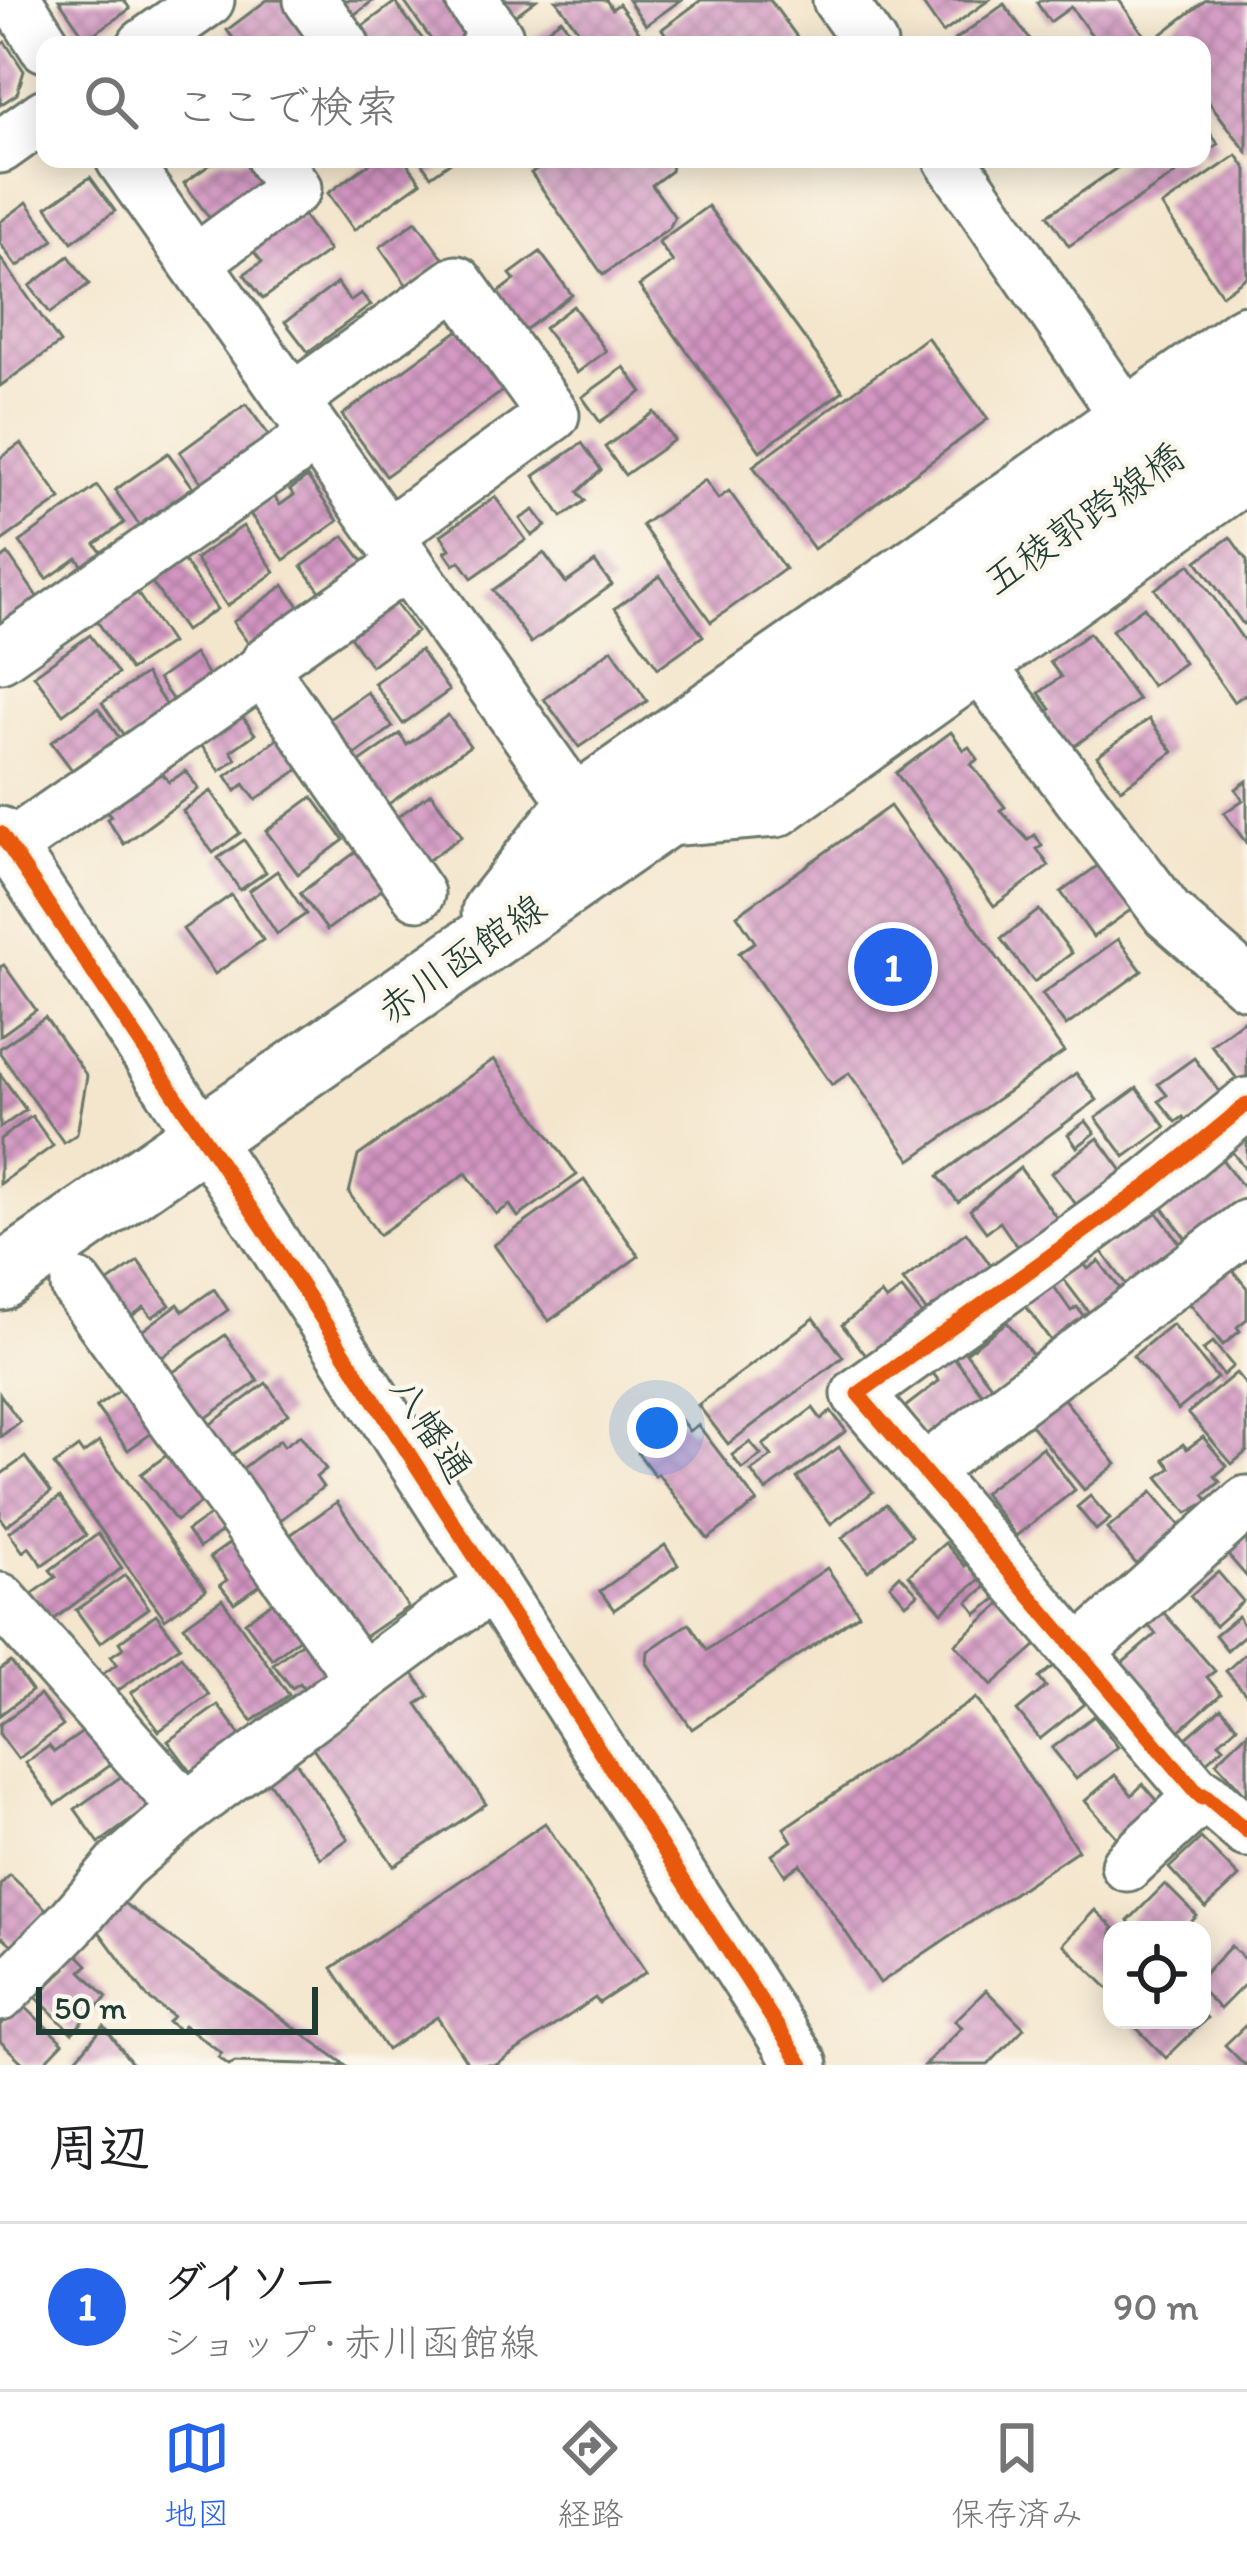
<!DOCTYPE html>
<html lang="ja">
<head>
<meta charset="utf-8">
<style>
	:root { --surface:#fff; --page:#f6f6f6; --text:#202124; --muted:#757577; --line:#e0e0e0; --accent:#2563eb }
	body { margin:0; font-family:Itim,"Klee One",sans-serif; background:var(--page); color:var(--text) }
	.controls { position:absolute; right:36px; bottom:36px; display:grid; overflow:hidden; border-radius:24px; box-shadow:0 6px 30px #0003 }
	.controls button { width:108px; height:108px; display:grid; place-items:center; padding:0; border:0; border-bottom:3px solid var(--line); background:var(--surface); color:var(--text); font:60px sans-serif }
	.scale { position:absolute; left:36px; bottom:30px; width:282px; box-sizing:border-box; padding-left:12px; border:6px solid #1f3d34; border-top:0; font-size:33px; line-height:42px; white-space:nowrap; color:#1f3d34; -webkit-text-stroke:9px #fbf7ec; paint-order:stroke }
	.you { position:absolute; left:657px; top:1428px; width:42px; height:42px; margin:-30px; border:9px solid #fff; border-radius:50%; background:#1a73e8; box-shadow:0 0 0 18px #1a73e833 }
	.badge { display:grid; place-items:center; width:78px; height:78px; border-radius:50%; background:var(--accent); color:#fff; font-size:39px; font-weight:700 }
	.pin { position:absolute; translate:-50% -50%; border:6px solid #fff; box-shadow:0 3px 12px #0006 }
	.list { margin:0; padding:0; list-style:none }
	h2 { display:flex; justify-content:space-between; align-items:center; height:156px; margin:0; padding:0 48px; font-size:51px }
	h2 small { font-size:39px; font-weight:400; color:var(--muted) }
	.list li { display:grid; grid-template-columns:78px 1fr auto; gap:36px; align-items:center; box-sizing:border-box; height:168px; padding:0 48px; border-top:3px solid var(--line) }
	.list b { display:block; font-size:45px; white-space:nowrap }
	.list p { margin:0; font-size:39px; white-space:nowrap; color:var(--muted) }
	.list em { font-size:39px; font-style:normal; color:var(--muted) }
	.icon { flex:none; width:66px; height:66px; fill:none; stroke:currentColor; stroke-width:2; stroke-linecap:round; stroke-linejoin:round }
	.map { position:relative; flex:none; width:1247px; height:2065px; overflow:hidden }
	.search { position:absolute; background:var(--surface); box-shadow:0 6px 30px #0003; left:36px; right:36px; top:36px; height:132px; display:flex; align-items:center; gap:30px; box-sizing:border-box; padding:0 42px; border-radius:24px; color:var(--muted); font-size:45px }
	.sheet { height:324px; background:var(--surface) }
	nav { display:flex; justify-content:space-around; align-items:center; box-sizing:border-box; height:168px; border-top:3px solid var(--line); background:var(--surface); font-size:33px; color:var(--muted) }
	nav a { display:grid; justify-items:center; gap:6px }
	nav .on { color:var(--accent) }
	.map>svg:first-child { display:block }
	.building { fill:url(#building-cross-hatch) }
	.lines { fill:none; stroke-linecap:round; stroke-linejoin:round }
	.minor-casing { stroke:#6a786a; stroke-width:57 }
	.major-casing { stroke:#6a786a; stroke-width:69 }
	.minor { stroke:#fff; stroke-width:51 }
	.major { stroke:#fff; stroke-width:63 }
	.cycleway-casing { stroke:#fbf7ec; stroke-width:22 }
	.cycleway { stroke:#e8590c; stroke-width:15 }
	.labels { text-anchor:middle; stroke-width:9; stroke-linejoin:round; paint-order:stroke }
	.street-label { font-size:39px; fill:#1f3d34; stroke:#fbf7ec }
</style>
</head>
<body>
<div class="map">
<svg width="1247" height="2065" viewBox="0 0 1247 2065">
	<defs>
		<pattern id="building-cross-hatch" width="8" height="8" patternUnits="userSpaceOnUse" patternTransform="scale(3)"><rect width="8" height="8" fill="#d395c2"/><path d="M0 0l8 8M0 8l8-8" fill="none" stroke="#ab7b9e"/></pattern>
	</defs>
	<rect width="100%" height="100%" fill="#fbf7ec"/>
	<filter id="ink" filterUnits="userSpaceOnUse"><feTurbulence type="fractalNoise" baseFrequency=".00833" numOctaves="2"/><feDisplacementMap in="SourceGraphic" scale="24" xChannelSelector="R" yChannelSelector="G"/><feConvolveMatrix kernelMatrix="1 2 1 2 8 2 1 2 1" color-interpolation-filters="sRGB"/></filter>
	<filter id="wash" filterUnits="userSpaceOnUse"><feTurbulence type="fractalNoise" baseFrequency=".004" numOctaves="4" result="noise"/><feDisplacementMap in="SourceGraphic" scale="48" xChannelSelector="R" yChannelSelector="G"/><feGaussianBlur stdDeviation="2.7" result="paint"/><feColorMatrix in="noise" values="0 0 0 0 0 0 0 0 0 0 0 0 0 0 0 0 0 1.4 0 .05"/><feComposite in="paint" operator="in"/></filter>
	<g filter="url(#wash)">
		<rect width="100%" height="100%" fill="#f4e6cd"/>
		<g id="blocks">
			<g class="building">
				<path d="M59,0H124L130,9L86,39Z"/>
				<path d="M267,0H298L318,27L294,45H238L227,30Z"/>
				<path d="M333,0H374L347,20Z"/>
				<path d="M403,0H455L477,32L459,45H435Z"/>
				<path d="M489,0H536L505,23Z"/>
				<path d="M556,0H606L612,9L619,4L640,33L624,45H589Z"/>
				<path d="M628,0H681L646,25Z"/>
				<path d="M701,0H770L803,45H673L662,29Z"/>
				<path d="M920,0H989L943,33Z"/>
				<path d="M1041,0H1119L1151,45H1099L1071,7L1050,22L1037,3Z"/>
				<path d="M1206,0H1243L1247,5V152L1202,93V45H1165L1159,36Z"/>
				<path d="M395,2L427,45H362L353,33Z"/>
				<path d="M1004,4L1034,45H948Z"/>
				<path d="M561,19L580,45H526Z"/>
				<path d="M5,42L24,71L17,94L0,105V45Z"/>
				<path d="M1202,120L1218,144L1202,156Z"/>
				<path d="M1237,155L1247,170V277L1222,295L1162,206Z"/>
				<path d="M218,159H257L273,181L213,223L184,183Z"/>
				<path d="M376,159H404L421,182L354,230L328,193Z"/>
				<path d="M419,159H455L431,176Z"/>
				<path d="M551,159H673L671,171L652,185L675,217L669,228L603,275L531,173Z"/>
				<path d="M1130,159H1197L1069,246L1048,215Z"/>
				<path d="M90,177L115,211L72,242L47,207Z"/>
				<path d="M27,202L54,240L17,267L0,243V222Z"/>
				<path d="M708,206L843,391L760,451L639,286L673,262L658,242Z"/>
				<path d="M303,215L329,251L263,299L244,274L262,262L243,238L270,218L280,232Z"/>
				<path d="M416,221L445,261L408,287L380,247Z"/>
				<path d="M540,252L572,295L521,333L494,296L515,280L510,274Z"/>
				<path d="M69,256L89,284L50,313L30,286Z"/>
				<path d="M0,257L60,343L0,386Z"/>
				<path d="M337,283L350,301L361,293L371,305L308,352L285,322Z"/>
				<path d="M573,306L606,351L577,373L544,328Z"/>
				<path d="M463,327L507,388L386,476L342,415Z"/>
				<path d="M927,337L988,419L814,549L753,466Z"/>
				<path d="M624,367L642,392L600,422L582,397Z"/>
				<path d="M246,404L276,445L210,494L180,452Z"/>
				<path d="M654,412L674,440L625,475L605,447Z"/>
				<path d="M21,443L61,499L0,542V458Z"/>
				<path d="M582,443L601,470L578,492L585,501L562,517L534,476Z"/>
				<path d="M168,453L193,487L139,525L115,490Z"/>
				<path d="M307,477L338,521L284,560L250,514L274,496L280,505L294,495L290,490Z"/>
				<path d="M705,480L718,499L729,491L785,569L711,622L642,525Z"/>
				<path d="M97,486L124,523L95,544L108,561L89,574L77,558L47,579L20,542Z"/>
				<path d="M495,497L526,540L472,578L460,561L454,565L445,552L450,549L441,535Z"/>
				<path d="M534,510L546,526L532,536L520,519Z"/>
				<path d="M243,526L275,572L227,606L195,559Z"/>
				<path d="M344,536L365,564L322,594L302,566Z"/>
				<path d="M1230,537L1247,561V621L1243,624L1197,561Z"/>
				<path d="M544,553L566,583L595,562L612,585L531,643L493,590Z"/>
				<path d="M8,554L42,604L0,641V560Z"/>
				<path d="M182,559L217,609L185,631L151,581Z"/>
				<path d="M1190,564L1247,645V693L1234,702L1155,589Z"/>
				<path d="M660,576L703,636L658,668L615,608Z"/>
				<path d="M284,585L304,613L253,650L233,622Z"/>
				<path d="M136,591L171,643L130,670L95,618Z"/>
				<path d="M387,592L417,632L371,666L342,625Z"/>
				<path d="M1144,607L1184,663L1152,686L1112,630Z"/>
				<path d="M1089,633L1138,700L1069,750L1043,714L1051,709L1039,693L1061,677L1050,662Z"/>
				<path d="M90,635L118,674L63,714L34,675Z"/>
				<path d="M612,649L647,701L579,747L544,699Z"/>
				<path d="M420,650L449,691L403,724L374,683Z"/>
				<path d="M194,654L214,684L179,709L158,679Z"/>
				<path d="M145,674L172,714L129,743L102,703Z"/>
				<path d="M367,692L393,727L348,760L322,724Z"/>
				<path d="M234,705L255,734L231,751L236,759L220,771L193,734Z"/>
				<path d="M98,708L123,743L97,763L92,756L72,770L51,742Z"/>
				<path d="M448,715L470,746L383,808L353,767L400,734L407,745Z"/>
				<path d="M1149,719L1173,752L1121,789L1097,756Z"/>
				<path d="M294,727L316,757L256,800L244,784L236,791L226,776Z"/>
				<path d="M951,732L964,750L969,747L978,759L971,764L1005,807L1000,810L1028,840L1035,835L1042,846L1037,849L1049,866L994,906L896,773Z"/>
				<path d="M158,768L169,782L186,771L199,789L124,844L107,819L111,816L104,807Z"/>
				<path d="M1247,781V844L1224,813L1243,800L1236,789Z"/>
				<path d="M211,791L240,833L213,853L183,811Z"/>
				<path d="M431,793L462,836L420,866L390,822Z"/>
				<path d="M312,797L344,840L298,874L266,831Z"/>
				<path d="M890,806L1064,1052L911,1160L849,1073L832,1085L739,953L755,942L737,915Z"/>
				<path d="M244,840L266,872L240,890L218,858Z"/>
				<path d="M364,846L391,883L327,930L300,893Z"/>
				<path d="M1100,864L1132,909L1093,937L1061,892Z"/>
				<path d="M277,871L306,914L277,934L249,891Z"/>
				<path d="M231,895L263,940L215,974L183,929Z"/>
				<path d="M1039,910L1072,953L1034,982L1001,939Z"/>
				<path d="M1118,939L1142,971L1066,1026L1042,994Z"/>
				<path d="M4,965L36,1010L0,1036V967Z"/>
				<path d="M45,1017L87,1076L77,1134L64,1143L0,1053V1048Z"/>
				<path d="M1247,1018V1080L1241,1084L1211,1045Z"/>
				<path d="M1194,1058L1224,1097L1188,1125L1183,1117L1176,1122L1159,1101L1167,1095L1158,1084Z"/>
				<path d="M494,1059L577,1175L518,1217L510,1205L496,1214L466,1173L379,1235L349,1193L358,1156Z"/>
				<path d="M1076,1073L1097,1100L958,1202L938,1176Z"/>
				<path d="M0,1074L26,1110L0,1128Z"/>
				<path d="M1137,1088L1166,1127L1125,1157L1096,1118Z"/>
				<path d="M32,1116L53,1146L0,1184V1139Z"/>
				<path d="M1086,1121L1095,1133L1077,1147L1068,1134Z"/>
				<path d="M1247,1126V1171L1225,1143Z"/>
				<path d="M1098,1138L1128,1179L1083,1213L1051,1173Z"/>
				<path d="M1214,1149L1247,1192V1199L1189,1243L1154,1196Z"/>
				<path d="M1020,1168L1062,1225L1022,1254L1000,1222L986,1232L970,1210Z"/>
				<path d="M584,1180L639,1256L549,1321L494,1245Z"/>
				<path d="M1156,1211L1182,1246L1128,1287L1102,1252Z"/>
				<path d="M966,1232L993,1268L930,1316L903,1280Z"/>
				<path d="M1081,1260L1088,1269L1099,1261L1124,1294L1093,1318L1061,1276Z"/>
				<path d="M138,1261L170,1305L152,1317L144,1307L125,1321L101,1287Z"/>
				<path d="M1225,1261L1247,1288V1319L1237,1327L1240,1331L1223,1345L1183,1295Z"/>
				<path d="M1048,1278L1071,1311L1077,1307L1090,1325L1054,1345L1020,1298Z"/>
				<path d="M214,1289L228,1310L154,1363L135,1336L178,1304L183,1311Z"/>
				<path d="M902,1289L923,1316L868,1358L842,1325L881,1294L886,1301Z"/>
				<path d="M814,1318L843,1357L728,1444L698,1405Z"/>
				<path d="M1007,1322L1037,1361L996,1392L966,1353Z"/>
				<path d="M1172,1324L1217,1378L1178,1410L1133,1356Z"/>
				<path d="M225,1335L258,1381L202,1421L169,1375Z"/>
				<path d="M1213,1342L1233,1366L1223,1375L1203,1350Z"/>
				<path d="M953,1356L987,1400L931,1441L905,1407L939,1381L932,1372Z"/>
				<path d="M1236,1373L1247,1386V1451L1232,1464L1188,1413Z"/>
				<path d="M130,1383L162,1426L128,1450L96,1407Z"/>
				<path d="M266,1383L288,1414L226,1459L204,1429Z"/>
				<path d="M1055,1388L1116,1464L1084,1490L1022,1414Z"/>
				<path d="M0,1394L20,1422L0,1437Z"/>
				<path d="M813,1408L821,1419L831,1411L846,1431L766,1491L751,1471L772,1456L763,1445Z"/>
				<path d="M681,1420L689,1431L698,1425L757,1502L708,1539L658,1474L655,1476L638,1453Z"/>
				<path d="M300,1435L326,1469L316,1477L323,1487L274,1525L235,1474L280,1440L284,1446Z"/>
				<path d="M1203,1437L1227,1466L1215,1476L1220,1482L1204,1495L1209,1501L1187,1513L1158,1477L1171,1468L1164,1459L1183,1444L1187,1449Z"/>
				<path d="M99,1442L206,1590L165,1619L54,1465L78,1447L83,1454Z"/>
				<path d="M750,1442L761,1455L742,1469L732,1455Z"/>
				<path d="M179,1446L214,1493L176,1521L141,1474Z"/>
				<path d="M839,1447L873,1492L831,1524L797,1478Z"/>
				<path d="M1042,1447L1075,1490L1016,1536L983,1493Z"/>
				<path d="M25,1457L51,1492L6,1526L0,1518V1475Z"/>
				<path d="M1152,1492L1182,1528L1138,1566L1107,1529Z"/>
				<path d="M1090,1496L1110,1519L1096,1530L1077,1507Z"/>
				<path d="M60,1497L86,1535L42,1565L29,1547L23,1552L9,1532Z"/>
				<path d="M337,1502L408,1607L363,1638L326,1584L317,1590L283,1540Z"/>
				<path d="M886,1504L912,1536L868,1571L842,1538Z"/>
				<path d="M216,1511L227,1528L199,1548L187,1531Z"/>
				<path d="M98,1534L122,1568L52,1621L32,1594L56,1577L50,1570Z"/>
				<path d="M240,1536L263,1583L234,1603L220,1585L227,1580L210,1557Z"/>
				<path d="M1247,1537V1577L1227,1554Z"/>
				<path d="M945,1543L965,1566L971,1561L984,1576L942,1612L909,1575Z"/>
				<path d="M665,1545L678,1565L614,1610L600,1591Z"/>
				<path d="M827,1568L859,1614L692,1729L647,1663L648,1651L689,1623L707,1650Z"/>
				<path d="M1218,1572L1243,1601L1215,1626L1190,1596Z"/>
				<path d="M125,1575L149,1608L100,1643L76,1610Z"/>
				<path d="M900,1575L918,1594L906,1604L890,1585Z"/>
				<path d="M995,1579L1006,1591L977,1614L968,1602Z"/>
				<path d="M286,1592L305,1634L272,1659L245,1622Z"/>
				<path d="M222,1599L289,1695L252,1721L184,1626Z"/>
				<path d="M1002,1603L1038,1644L992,1685L955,1644Z"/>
				<path d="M1156,1604L1215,1671L1207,1677L1221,1694L1178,1732L1120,1665L1156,1634L1140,1617Z"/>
				<path d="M156,1614L180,1646L116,1692L103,1674L117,1664L111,1656L123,1648L119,1642Z"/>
				<path d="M1238,1616L1247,1633L1227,1650L1215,1635Z"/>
				<path d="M313,1634L340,1669L308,1694L300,1683L292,1688L273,1664Z"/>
				<path d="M1247,1652V1695L1226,1671Z"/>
				<path d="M181,1656L209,1695L159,1731L131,1693Z"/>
				<path d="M11,1662L32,1691L0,1715V1670Z"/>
				<path d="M1054,1666L1084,1704L1040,1739L1017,1711L1046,1687L1039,1678Z"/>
				<path d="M412,1672L429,1696L417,1704L486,1804L394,1866L309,1742Z"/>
				<path d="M40,1695L63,1726L18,1759L0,1735V1724Z"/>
				<path d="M976,1698L1078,1850L880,1983L800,1864L785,1875L772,1855L792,1841L784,1828Z"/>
				<path d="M218,1705L244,1740L195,1777L168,1741Z"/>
				<path d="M1221,1708L1237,1726L1219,1742L1224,1747L1205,1763L1185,1739Z"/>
				<path d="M1094,1716L1118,1747L1076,1779L1052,1748Z"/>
				<path d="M87,1729L112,1764L56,1805L25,1763L49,1746L54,1752Z"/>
				<path d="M1247,1733V1796L1216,1762Z"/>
				<path d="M295,1760L348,1839L320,1858L267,1779Z"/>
				<path d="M126,1773L149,1807L99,1843L75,1809Z"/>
				<path d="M1115,1775L1132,1795L1143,1784L1162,1806L1122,1843L1085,1801Z"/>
				<path d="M545,1823L646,1972L599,2003L595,1998L496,2065H469L437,2017L387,2050L332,1968Z"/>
				<path d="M1201,1838L1239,1877L1206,1908L1169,1868Z"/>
				<path d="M10,1875L47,1910L12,1945L3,1937L0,1940V1885Z"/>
				<path d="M1165,1884L1197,1916L1183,1930H1137L1128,1921Z"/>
				<path d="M118,1899L346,2065L235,2062L229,2065L218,2057L222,2053L184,2025L180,2030L168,2022L173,2016L148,1998L97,1929Z"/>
				<path d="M1095,1910L1116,1930H1112V1992L1063,1944Z"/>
				<path d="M65,1942L88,1965L81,1971L107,1997L72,2033L36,1997L66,1968L53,1955Z"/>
				<path d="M1231,1946L1247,1962V1982L1220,2009L1202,1991V1976Z"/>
				<path d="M986,1990L1024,2028L988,2065H924L962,2027L955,2021Z"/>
				<path d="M21,2003L63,2043L42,2065H25L0,2041V2025Z"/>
				<path d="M1202,2013L1207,2018L1166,2058L1129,2020H1202Z"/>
				<path d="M1247,2024V2065H1245L1225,2045Z"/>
				<path d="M104,2026L133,2065H71Z"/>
			</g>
		</g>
	</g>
	<g filter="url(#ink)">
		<use href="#blocks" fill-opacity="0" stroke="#6a786a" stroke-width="3"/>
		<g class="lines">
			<g class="minor-casing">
				<g id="minor">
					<path d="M16,0L45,46"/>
					<path d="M310,0L343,45"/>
					<path d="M472,0L497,37L486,45"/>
					<path d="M839,0L871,45"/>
					<path d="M144,45L208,0"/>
					<path d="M0,147L45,115"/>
					<path d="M122,159L578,806"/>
					<path d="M950,159L1129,420"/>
					<path d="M195,262L295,188L273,159"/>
					<path d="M292,400L457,282L553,415L387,535"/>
					<path d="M0,656L316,435"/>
					<path d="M977,662L1168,914L1247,983"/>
					<path d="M263,670L268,661L407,563"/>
					<path d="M0,833L263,1227L802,2065"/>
					<path d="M9,847L263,670L418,894"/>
					<path d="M1247,1104L1150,1184L858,1394L1201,1797L1205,1795L1247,1831"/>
					<path d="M77,1286L361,1678"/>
					<path d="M925,1470L1247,1226"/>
					<path d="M0,1599L186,1809"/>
					<path d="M1078,1653L1247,1502"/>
					<path d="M1127,1865L1201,1797"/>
					<path d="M0,1995L72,1922L121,1865L186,1809L443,1618L494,1587"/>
				</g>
			</g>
			<g class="major-casing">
				<g id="major">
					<path d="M667,814L775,805L1247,468"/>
					<path d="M494,912L578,806L1247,337"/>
					<path d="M0,1278L747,758L1247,402"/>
				</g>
			</g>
			<use href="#minor" class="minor"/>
			<use href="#major" class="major"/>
			<g class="cycleway-casing">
				<g id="cycleway">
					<path d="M0,833L263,1227L802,2065"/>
					<path d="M1247,1104L1150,1184L858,1394L1201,1797L1205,1795L1247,1831"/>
				</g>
			</g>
			<use href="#cycleway" class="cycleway"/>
		</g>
	</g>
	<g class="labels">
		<g class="street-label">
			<text transform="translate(1083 518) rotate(-35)" y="14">五稜郭跨線橋</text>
			<text transform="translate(461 958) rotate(-35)" y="14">赤川函館線</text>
			<text transform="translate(432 1429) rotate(57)" y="14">八幡通</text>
		</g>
	</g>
</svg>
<div class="controls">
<button><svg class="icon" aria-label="locate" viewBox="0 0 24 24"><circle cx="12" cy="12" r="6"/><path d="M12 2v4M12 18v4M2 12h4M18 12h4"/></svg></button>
</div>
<div class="scale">50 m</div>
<div class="you"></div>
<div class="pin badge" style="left:893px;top:967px">1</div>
<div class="search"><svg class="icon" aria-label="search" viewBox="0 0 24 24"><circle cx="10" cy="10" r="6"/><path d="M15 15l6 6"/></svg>ここで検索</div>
</div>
<section class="sheet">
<h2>周辺<small></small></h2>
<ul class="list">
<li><span class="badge">1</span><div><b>ダイソー</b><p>ショップ · 赤川函館線</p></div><em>90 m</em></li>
</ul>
</section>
<nav>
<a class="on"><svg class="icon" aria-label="map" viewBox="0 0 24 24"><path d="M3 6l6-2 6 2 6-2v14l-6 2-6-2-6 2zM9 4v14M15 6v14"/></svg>地図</a>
<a><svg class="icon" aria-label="directions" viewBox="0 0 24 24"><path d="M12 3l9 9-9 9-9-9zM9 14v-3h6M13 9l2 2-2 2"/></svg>経路</a>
<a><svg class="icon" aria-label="saved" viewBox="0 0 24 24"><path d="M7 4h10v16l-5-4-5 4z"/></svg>保存済み</a>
</nav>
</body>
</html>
